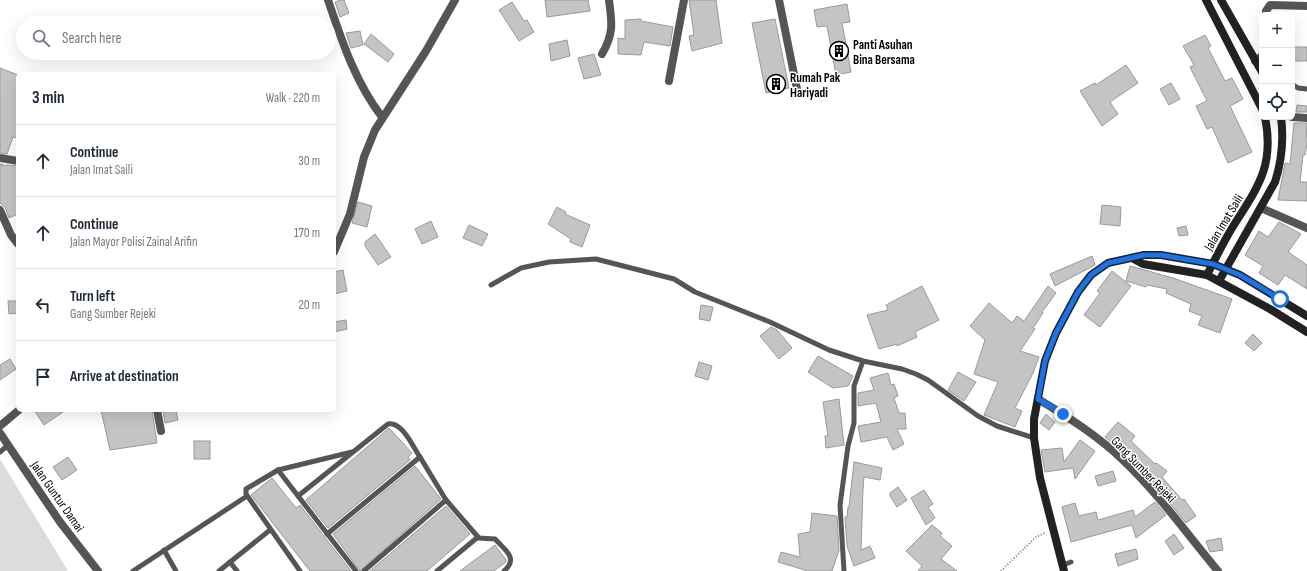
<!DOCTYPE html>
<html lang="en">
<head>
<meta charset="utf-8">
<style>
	:root { --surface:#fff; --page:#f2f2f3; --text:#1f2937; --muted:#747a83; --line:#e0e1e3 }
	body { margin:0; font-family:"Sofia Sans Condensed",sans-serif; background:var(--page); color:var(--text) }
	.controls { position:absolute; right:12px; top:12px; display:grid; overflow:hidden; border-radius:6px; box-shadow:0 4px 16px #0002 }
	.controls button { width:36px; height:36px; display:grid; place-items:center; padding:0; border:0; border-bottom:1px solid var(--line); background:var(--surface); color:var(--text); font:20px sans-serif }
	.stop { position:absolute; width:12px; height:12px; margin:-9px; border:3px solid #1a73e8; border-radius:50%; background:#fff }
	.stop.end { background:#1a73e8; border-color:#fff; box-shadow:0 1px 4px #0008 }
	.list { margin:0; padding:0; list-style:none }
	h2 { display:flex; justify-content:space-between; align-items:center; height:52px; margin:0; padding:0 16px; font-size:17px }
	h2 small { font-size:13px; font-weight:400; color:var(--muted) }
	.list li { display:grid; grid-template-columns:26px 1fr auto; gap:12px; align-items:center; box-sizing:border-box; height:72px; padding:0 16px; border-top:1px solid var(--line) }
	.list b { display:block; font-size:15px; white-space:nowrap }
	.list p { margin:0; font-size:13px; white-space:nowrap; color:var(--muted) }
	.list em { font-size:13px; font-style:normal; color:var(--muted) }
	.icon { flex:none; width:22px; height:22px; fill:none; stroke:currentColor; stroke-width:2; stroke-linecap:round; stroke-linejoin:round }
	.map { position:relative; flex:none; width:1307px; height:571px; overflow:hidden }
	.search { position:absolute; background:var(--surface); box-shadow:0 4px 16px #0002; left:16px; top:16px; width:320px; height:44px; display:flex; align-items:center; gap:10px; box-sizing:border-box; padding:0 14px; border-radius:22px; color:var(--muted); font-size:15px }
	.panel { position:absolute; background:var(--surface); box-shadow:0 4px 16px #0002; left:16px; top:72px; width:320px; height:340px; border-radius:6px }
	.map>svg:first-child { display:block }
	.green { fill:#dcdcdc }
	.building { fill:#c4c4c4; stroke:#999 }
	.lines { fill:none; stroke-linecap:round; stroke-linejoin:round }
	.path { stroke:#777; stroke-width:2; stroke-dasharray:1 2; stroke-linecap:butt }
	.service { stroke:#555; stroke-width:5 }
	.minor { stroke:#555; stroke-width:8 }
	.secondary { stroke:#222; stroke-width:8 }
	.route { stroke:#1a73e8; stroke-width:5 }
	.labels { text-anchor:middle; stroke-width:3; stroke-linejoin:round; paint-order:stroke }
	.poi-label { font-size:13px; font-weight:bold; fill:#000; stroke:#fff; text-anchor:start }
	.street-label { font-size:13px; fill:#000; stroke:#fff }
</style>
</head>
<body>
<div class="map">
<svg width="1307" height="571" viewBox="0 0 1307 571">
	<rect width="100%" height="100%" fill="#fff"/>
	<path class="green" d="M0,459L68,571H0Z"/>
	<g class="building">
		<path d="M340,0H344L349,13L340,17L335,2Z"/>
		<path d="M545,0H588L590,11L547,17Z"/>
		<path d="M689,0H716L722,43L692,51L689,36L694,35Z"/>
		<path d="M512,2L524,21L527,20L534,32L519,41L499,10Z"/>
		<path d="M847,4L850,22L842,23L851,72L836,75L827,26L817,27L814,10Z"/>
		<path d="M641,19V21L673,27L670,46L644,42L641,55L618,54V38L625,39V20Z"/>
		<path d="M775,19L789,88L766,93L752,23Z"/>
		<path d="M360,31L363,45L351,48L346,33Z"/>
		<path d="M371,34L394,54L388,62L364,44Z"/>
		<path d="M1205,35L1211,46L1208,48L1225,81L1232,78L1243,99L1230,106L1252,152L1228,163L1212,127L1207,129L1196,106L1207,101L1190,67L1194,65L1183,46Z"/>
		<path d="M567,40L570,56L551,61L549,44Z"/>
		<rect x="1292" y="47" width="15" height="14"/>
		<path d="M594,54L601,75L584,79L578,58Z"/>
		<path d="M1126,65L1138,83L1110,102L1118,114L1102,126L1080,91L1095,83L1096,85Z"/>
		<path d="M0,68L18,75V132L17,138L13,137L7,154L0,153Z"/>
		<path d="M1171,83L1180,99L1169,105L1160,89Z"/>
		<path d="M1297,105L1307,106V112H1296Z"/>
		<path d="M1294,123H1307L1306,142L1307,144L1305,155H1303L1300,182H1307V201L1278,200L1285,163L1290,164Z"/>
		<path d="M0,164H3L2,166L7,165L18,166V214L9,218L5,207L0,203Z"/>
		<path d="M358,202L372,206L367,227L352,223Z"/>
		<path d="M1102,205L1121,207L1120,226L1100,224Z"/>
		<path d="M557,207L566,212L565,214L590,225L582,247L570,242L571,239L548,224Z"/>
		<path d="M431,221L438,237L422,244L415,229Z"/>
		<path d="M1279,222L1301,234L1288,252L1307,265V289L1285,275L1278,285L1259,273L1263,266L1245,255L1259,231L1268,237Z"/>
		<path d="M469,225L488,234L482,246L463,238Z"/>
		<path d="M1186,226L1188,235L1179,236L1177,228Z"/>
		<path d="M375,234L391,257L378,265L365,246V242Z"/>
		<path d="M1092,256L1095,265L1055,286L1050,274Z"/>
		<path d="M1130,266L1173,278L1232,299L1220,333L1198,325L1202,316L1189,311L1191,304L1166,293L1167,289L1147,285L1146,287L1126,281Z"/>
		<path d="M343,270L347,291L334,294V272Z"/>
		<path d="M1112,271L1131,286L1100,327L1084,315L1100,293L1097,291Z"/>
		<path d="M922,286L939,320L915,332L917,337L897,346V344L879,349L867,315L888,310L886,305Z"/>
		<path d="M1048,286L1056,293L1042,312L1043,313L1033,328L1035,329L1020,351L1039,357L1033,373L1015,408L1022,411L1015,427L984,415L998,382L974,374L985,340L970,326L989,303L1012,323L1017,316L1024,321Z"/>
		<path d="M8,301H18V313L9,314Z"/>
		<path d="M701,305L713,307L710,321L699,319Z"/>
		<path d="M346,320L347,329L334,332V322Z"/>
		<path d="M771,327L777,330L792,348L779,359L760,336Z"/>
		<path d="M1253,334L1262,343L1254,351L1245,343Z"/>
		<path d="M818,356L853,376L848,386L833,388L808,372Z"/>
		<path d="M10,359L16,369L0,380V365Z"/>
		<path d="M699,362L712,366L708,380L695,376Z"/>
		<path d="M958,372L976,382L964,401L948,390Z"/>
		<path d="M888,373L891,385L894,384L898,396L894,398L899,413H905L906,429H897L904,444L893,450L887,437L861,442L858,426L881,422L876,403L858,406V393L874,390L870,378Z"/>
		<path d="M839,399L844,445L826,448L825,436H828L823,402Z"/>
		<path d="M34,410H66L44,425Z"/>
		<path d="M101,410H152L157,443L110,450Z"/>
		<path d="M163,410H176L178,420L165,423Z"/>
		<path d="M1046,414L1055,422L1049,430L1040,423Z"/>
		<path d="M1118,422L1135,436L1131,441L1155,464L1156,463L1167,471L1162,477L1182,500L1184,499L1196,516L1186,523L1161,493L1163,491L1146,476L1149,472L1125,448L1122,452L1105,437Z"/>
		<path d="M389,428L412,453L408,457L410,460L328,528L306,500Z"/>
		<path d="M1080,440L1095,451L1075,479L1073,468L1045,472L1041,450L1062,448L1064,462Z"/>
		<rect x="194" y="441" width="16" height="18"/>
		<path d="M68,457L77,470L62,480L53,467Z"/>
		<path d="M854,462L882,468L880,480L864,477L863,489L861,550L870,546L875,558L854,566L847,546L845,517H847L848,507H849Z"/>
		<path d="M415,466L441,499L360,571L333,534Z"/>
		<path d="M1113,471L1116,481L1098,486L1095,476Z"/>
		<path d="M272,478L296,508L300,505L351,571H310L251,495Z"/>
		<path d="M898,487L907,500L897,507L890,496V493Z"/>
		<path d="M924,490L933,504L928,507L935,518L926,525L911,498Z"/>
		<path d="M1155,502L1166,515L1136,538L1132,525L1071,542L1062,507L1075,503L1079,516L1096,512L1098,520L1133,510L1135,517Z"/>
		<path d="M446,506L470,534L427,571H370Z"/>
		<path d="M812,513L837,516L839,550L832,571H808L778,562L781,552L800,557L798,534L810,532Z"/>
		<path d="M932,525L942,533L940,536L952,546L941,559L957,571H918L922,566L906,551Z"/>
		<path d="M1174,534L1184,548L1174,555L1165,541Z"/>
		<path d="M1221,538L1223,550L1210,552L1206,541Z"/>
		<path d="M495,545L506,560V562L494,571H460Z"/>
		<path d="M1136,549L1138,559L1118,566L1115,554Z"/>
	</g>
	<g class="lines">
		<path class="path" d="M1001,571L1036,537L1045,533"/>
		<g class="service">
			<path d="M1292,84L1298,88L1307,89"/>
			<path d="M491,285L521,268L549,262L596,259L674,279L695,292L770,322L829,350L863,361L902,369L916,374L928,380L978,416L997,426L1034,438"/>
			<path d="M0,452L8,445"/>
			<path d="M278,470L356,571"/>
			<path d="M298,496L388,424C402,421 413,447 420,457"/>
			<path d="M327,534L420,457L446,500L364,571"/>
			<path d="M478,538L495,539C505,550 519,558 504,571"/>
			<path d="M164,550L176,571"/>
			<path d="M230,562L237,571"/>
			<path d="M1063,565L1071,562"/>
			<path d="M133,571L247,496"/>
			<path d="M219,571L270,530"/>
			<path d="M300,571L246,494V489L278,470L352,452"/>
			<path d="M437,571L478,537L446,500"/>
			<path d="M844,571L840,505L848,446L854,423V386L863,361"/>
		</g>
		<g class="minor">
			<path d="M328,0C342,41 355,82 382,117"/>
			<path d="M779,0L797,89"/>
			<path d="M1266,15V11L1270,5L1307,6"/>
			<path d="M602,54C614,33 612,23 609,0"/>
			<path d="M1255,61L1262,56"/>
			<path d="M669,81L684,0"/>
			<path d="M1292,117L1307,118"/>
			<path d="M0,158L18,161"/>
			<path d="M1261,208L1307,228"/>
			<path d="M0,210L11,235L18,244"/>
			<path d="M334,252L350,214L364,157L375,130L426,51L455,0"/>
			<path d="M1038,399C1068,417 1098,436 1123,460C1158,493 1187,534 1218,571"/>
			<path d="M157,410L161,431"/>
			<path d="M0,426L19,410"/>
			<path d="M0,433L60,522L98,571"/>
		</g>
		<g class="secondary">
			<path d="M1206,0L1262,109"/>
			<path d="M1221,0L1262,72"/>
			<path d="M1132,258L1143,264L1207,275L1270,309L1307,332"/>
			<path d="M1207,275C1215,259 1223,243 1232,228C1257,188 1275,167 1265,117"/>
			<path d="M1219,281L1275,182C1282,160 1284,140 1281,117"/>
			<path d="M1064,571L1040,478L1034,438V419L1045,361L1056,333L1078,292L1091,275L1108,263L1144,255H1161L1213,264L1240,275L1307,316"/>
		</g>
	</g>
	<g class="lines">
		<path class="route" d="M1063,414L1038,399L1045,361L1056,333L1078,292L1091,275L1108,263L1144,255H1161L1213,264L1240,275L1280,299"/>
	</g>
	<defs>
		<g id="building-ring" transform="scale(1)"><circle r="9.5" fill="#fff" stroke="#000" stroke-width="1.5"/><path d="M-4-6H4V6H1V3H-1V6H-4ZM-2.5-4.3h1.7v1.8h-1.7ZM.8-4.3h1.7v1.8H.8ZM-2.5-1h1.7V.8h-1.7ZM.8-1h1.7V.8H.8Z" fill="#000"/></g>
	</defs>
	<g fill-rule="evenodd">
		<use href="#building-ring" x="839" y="51"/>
		<use href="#building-ring" x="776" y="84"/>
	</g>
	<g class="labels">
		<g class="poi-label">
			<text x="853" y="49">Panti Asuhan<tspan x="853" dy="15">Bina Bersama</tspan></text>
			<text x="790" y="82">Rumah Pak<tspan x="790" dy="15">Hariyadi</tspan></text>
		</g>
		<g class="street-label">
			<text transform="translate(1223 222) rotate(-59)" y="5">Jalan Imat Saili</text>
			<text transform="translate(1144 469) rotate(46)" y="5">Gang Sumber Rejeki</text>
			<text transform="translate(58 496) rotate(55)" y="5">Jalan Guntur Damai</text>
		</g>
	</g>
</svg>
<div class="controls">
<button>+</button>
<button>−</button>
<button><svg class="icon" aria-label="locate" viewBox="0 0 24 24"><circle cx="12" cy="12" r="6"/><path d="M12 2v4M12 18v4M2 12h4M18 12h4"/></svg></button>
</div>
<div class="stop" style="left:1280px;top:299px"></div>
<div class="stop end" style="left:1063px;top:414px"></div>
<div class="search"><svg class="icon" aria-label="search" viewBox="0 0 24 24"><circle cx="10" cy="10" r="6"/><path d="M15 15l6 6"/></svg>Search here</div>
<section class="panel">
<h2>3 min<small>Walk · 220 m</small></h2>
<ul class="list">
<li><svg class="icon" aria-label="ahead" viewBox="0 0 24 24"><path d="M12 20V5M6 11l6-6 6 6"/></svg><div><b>Continue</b><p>Jalan Imat Saili</p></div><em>30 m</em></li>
<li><svg class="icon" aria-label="ahead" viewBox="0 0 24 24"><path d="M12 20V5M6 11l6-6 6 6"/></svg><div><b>Continue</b><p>Jalan Mayor Polisi Zainal Arifin</p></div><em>170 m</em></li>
<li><svg class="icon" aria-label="left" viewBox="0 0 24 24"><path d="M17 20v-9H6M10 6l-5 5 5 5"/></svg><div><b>Turn left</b><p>Gang Sumber Rejeki</p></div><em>20 m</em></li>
<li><svg class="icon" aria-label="arrive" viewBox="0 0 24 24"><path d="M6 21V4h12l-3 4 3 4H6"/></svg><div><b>Arrive at destination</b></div></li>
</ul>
</section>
</div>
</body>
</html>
